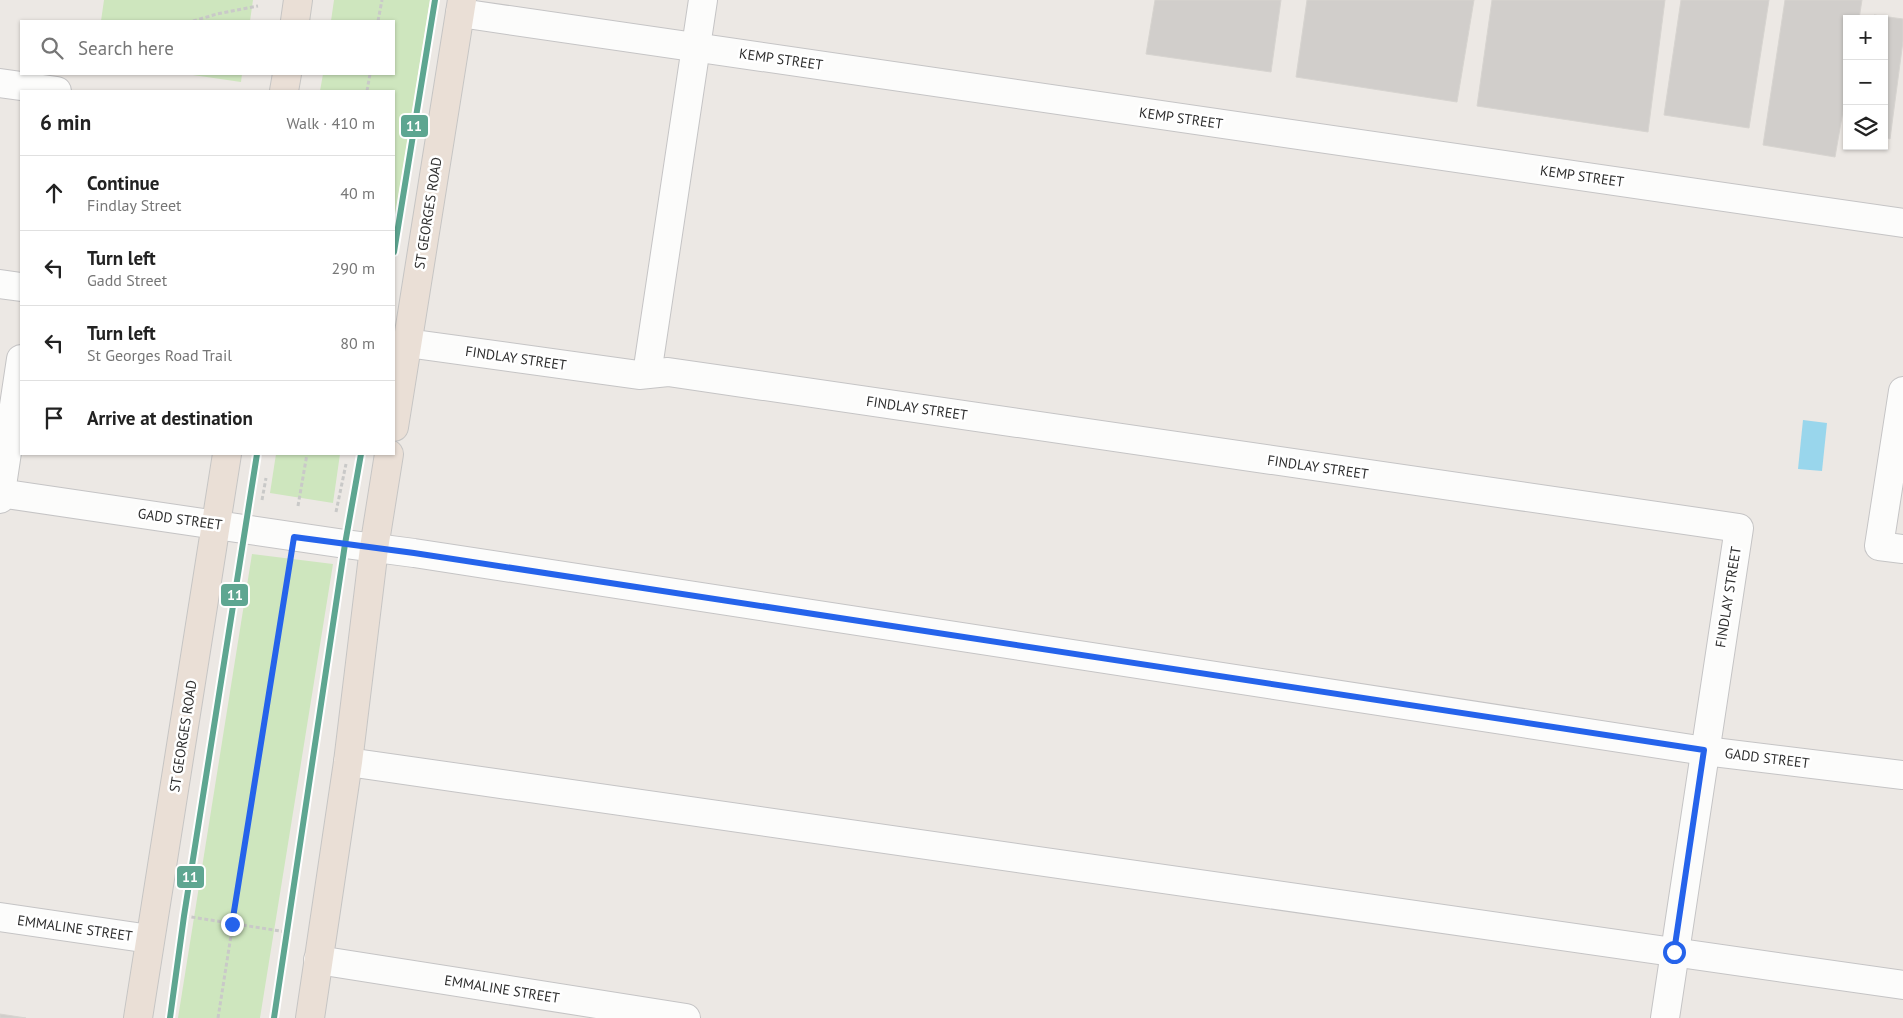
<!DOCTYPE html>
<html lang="en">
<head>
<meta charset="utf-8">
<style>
	:root { --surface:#fff; --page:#f6f6f6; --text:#222; --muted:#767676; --line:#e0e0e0 }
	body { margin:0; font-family:"PT Sans",sans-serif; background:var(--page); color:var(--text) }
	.controls { position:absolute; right:15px; top:15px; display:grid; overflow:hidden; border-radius:0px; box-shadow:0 1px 4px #0004 }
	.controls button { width:45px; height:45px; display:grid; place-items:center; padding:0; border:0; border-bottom:1px solid var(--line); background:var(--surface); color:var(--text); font:25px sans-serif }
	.stop { position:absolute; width:15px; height:15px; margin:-11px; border:4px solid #2563eb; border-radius:50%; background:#fff }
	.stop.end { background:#2563eb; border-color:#fff; box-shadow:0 1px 5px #0008 }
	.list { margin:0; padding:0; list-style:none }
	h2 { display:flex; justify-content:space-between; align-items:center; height:65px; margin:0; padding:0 20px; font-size:21px }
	h2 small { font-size:16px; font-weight:400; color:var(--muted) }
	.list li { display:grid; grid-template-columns:32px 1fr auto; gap:15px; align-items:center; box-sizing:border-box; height:75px; padding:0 20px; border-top:1px solid var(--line) }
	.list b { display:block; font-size:19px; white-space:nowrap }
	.list p { margin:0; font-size:16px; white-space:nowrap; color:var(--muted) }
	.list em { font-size:16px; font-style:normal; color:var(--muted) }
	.icon { flex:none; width:28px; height:28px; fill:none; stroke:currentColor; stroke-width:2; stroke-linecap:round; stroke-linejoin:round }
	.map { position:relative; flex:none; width:1903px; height:1018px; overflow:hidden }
	.search { position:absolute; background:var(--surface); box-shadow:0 1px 4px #0004; left:20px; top:20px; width:375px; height:55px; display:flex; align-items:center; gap:12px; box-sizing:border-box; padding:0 18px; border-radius:0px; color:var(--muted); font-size:19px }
	.panel { position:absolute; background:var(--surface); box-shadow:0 1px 4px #0004; left:20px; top:90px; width:375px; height:365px; border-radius:0px }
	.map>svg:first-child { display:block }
	.green { fill:#cee6be }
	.water { fill:#99d6ec }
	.building { fill:#d1cecb; stroke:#d7d4d0 }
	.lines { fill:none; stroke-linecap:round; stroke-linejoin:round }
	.minor-casing { stroke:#c5c4c5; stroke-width:30 }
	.highway-casing { stroke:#c6c5c4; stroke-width:30 }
	.path { stroke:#c9c9c8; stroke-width:3; stroke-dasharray:4 2.5; stroke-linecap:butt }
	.minor { stroke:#fcfcfb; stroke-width:28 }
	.highway { stroke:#eadfd6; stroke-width:28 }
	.tram-1-casing { stroke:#fff; stroke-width:10 }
	.tram-1 { stroke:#5ea691; stroke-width:6 }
	.route { stroke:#2563eb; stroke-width:6 }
	.labels { text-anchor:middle; stroke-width:5; stroke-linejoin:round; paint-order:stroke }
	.street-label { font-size:14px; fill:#2e2e2e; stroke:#fff }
	.line-badge { stroke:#fff; stroke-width:2 }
	.badge-label { font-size:14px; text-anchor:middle; font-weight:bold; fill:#fff }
</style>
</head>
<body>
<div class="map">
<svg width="1903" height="1018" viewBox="0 0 1903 1018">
	<rect width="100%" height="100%" fill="#ece8e4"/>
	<g class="green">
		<path d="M104,0H253L250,21H101Z"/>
		<path d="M334,0H430L394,223V91H320L323,74H394V21H331Z"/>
		<path d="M186,74H242L241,82Z"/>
		<path d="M276,454H340L333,503L270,493Z"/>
		<path d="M252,554L333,564L260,1018H178Z"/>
	</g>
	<path class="water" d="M1803,420L1827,423L1822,471L1798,469Z"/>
	<g class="building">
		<path d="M1155,0H1281L1271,72L1146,54Z"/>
		<path d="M1307,0H1474L1457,102L1296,77Z"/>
		<path d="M1492,0H1665L1648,132L1477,106Z"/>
		<path d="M1681,0H1769L1749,128L1664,115Z"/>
		<path d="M1785,0H1862L1859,19H1847V88L1835,157L1763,145Z"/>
		<path d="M1874,15L1903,19V41L1890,139L1884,137V19H1873Z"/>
		<path d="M0,1014L26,1018H0Z"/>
	</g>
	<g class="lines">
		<g class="minor-casing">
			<g id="minor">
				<path d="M460,13L1903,223"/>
				<path d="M0,83L57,91"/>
				<path d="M0,284L21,287"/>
				<path d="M407,343L639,375L668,372L1739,528L1665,1018"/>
				<path d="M647,374L703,0"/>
				<path d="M1903,391L1879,546L1903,549"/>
				<path d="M0,493L345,544L414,553L1705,751L1903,775"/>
				<path d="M0,499L21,359"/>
				<path d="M348,762L1903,985"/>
				<path d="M0,917L150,939"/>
				<path d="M318,960L686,1018"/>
			</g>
		</g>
		<g class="highway-casing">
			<g id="highway">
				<path d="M295,21L298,0"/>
				<path d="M284,91L287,74"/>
				<path d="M394,427L462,0"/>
				<path d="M138,1018L227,454"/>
				<path d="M310,1018L348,762L374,548L389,454"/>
			</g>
		</g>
		<g class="path">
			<path d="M193,21L217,14L258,6"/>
			<path d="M378,21L382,0"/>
			<path d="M367,91L370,74"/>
			<path d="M262,500L266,478"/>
			<path d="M298,506L307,454"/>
			<path d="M336,512L346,464"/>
			<path d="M185,916L293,933"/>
			<path d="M218,1018L289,567"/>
		</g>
		<use href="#minor" class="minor"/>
		<use href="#highway" class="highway"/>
		<g class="tram-1-casing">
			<g id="tram-1">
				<path d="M394,252L435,0"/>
				<path d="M170,1018L184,916L257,454"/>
				<path d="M274,1018L345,544L361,454"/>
			</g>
		</g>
		<use href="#tram-1" class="tram-1"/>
	</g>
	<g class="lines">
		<path class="route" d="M232,924L294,537L414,553L1704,750L1674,952"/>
	</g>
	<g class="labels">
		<g class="street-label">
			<text transform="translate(781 59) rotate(8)" y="5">KEMP STREET</text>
			<text transform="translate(1181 118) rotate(8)" y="5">KEMP STREET</text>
			<text transform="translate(1582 176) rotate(8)" y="5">KEMP STREET</text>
			<text transform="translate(428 213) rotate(-81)" y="5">ST GEORGES ROAD</text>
			<text transform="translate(516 358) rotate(8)" y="5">FINDLAY STREET</text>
			<text transform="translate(917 408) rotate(8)" y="5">FINDLAY STREET</text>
			<text transform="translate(1318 467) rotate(8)" y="5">FINDLAY STREET</text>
			<text transform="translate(180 519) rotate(8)" y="5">GADD STREET</text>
			<text transform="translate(1728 597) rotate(-81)" y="5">FINDLAY STREET</text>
			<text transform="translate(183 736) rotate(-81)" y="5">ST GEORGES ROAD</text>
			<text transform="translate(1767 758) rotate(7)" y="5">GADD STREET</text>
			<text transform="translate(75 928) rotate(8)" y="5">EMMALINE STREET</text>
			<text transform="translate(502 989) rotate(9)" y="5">EMMALINE STREET</text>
		</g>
	</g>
	<g class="line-badge">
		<rect x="400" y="114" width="29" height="24" rx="5" fill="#5ea691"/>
		<rect x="220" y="583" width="29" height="24" rx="5" fill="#5ea691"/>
		<rect x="176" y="865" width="29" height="24" rx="5" fill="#5ea691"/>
	</g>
	<g class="badge-label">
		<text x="414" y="131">11</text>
		<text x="235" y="600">11</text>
		<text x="190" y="882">11</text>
	</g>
</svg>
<div class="controls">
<button>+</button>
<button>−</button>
<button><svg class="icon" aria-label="layers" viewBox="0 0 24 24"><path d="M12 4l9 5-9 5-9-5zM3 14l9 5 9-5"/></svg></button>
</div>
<div class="stop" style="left:1674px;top:952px"></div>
<div class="stop end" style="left:232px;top:924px"></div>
<div class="search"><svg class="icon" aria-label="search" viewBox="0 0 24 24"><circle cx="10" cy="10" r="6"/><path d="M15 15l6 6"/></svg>Search here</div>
<section class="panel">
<h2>6 min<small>Walk · 410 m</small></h2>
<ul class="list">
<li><svg class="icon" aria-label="ahead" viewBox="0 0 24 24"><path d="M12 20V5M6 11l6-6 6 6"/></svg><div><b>Continue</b><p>Findlay Street</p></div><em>40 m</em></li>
<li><svg class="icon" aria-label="left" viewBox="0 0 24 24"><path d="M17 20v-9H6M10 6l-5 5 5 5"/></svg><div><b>Turn left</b><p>Gadd Street</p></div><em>290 m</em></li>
<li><svg class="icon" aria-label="left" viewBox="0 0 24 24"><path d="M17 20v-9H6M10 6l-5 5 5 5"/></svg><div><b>Turn left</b><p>St Georges Road Trail</p></div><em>80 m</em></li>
<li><svg class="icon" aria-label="arrive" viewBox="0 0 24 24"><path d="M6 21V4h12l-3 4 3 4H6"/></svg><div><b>Arrive at destination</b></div></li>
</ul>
</section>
</div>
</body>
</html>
